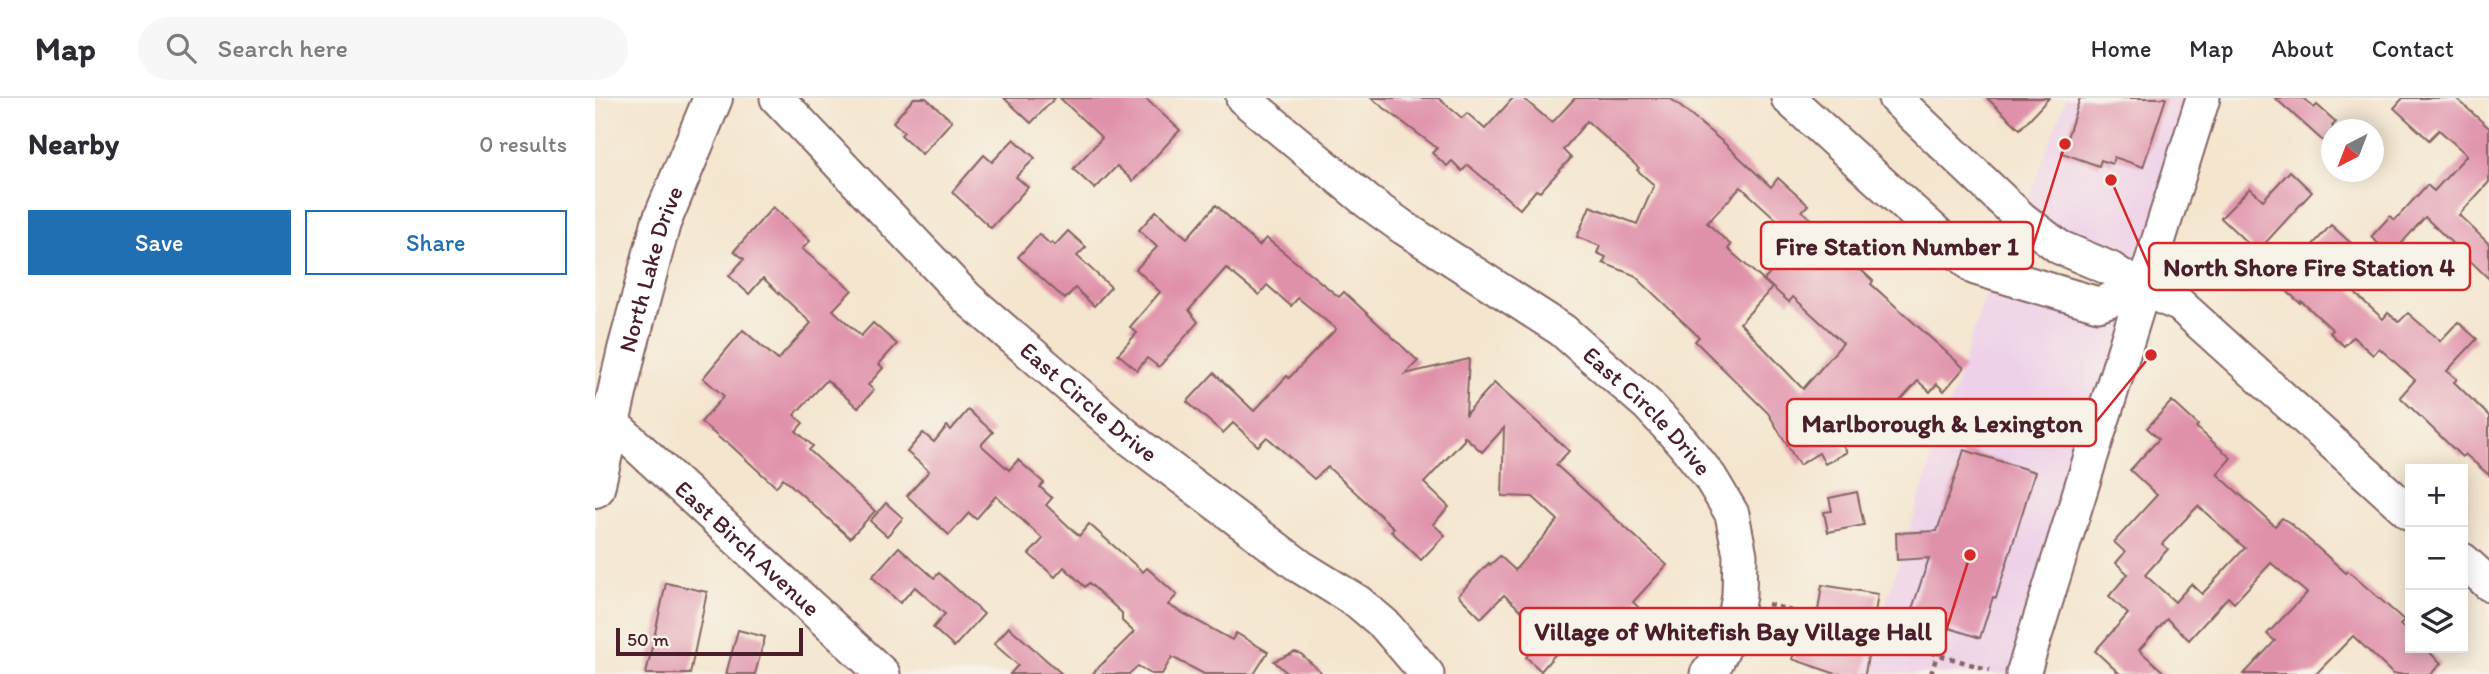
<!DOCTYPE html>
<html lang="en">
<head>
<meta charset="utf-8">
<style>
	:root { --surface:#fff; --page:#f7f7f7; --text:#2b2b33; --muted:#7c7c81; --line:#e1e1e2; --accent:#1f6fb2 }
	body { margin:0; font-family:Itim,sans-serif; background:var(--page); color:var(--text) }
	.controls { position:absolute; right:21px; bottom:21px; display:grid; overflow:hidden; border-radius:0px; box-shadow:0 4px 18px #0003 }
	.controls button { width:63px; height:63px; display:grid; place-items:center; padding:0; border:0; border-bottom:2px solid var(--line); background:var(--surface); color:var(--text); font:35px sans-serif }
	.compass { position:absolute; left:1726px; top:21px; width:63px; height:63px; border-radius:50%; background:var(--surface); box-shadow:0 4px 18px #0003; rotate:222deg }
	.scale { position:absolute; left:21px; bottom:18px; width:187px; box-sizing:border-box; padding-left:7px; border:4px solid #4a1f2b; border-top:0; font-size:19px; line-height:24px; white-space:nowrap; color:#4a1f2b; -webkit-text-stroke:5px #f7f3e8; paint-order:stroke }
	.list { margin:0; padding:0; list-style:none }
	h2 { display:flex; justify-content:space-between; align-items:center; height:91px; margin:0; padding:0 28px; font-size:30px }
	h2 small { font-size:23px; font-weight:400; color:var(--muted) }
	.actions { display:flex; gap:14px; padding:21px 28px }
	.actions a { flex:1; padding:16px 0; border:2px solid var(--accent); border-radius:0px; text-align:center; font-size:24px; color:var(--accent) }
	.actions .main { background:var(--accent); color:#fff }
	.icon { flex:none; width:38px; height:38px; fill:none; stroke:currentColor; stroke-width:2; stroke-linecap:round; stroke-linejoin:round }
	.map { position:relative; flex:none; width:1894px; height:576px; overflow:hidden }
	header { display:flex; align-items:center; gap:42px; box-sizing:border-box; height:98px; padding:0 35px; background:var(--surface); border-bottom:2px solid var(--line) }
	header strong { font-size:33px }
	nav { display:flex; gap:38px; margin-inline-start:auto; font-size:24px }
	.search { width:490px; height:63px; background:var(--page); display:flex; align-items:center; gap:18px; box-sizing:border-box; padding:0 24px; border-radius:38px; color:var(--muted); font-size:26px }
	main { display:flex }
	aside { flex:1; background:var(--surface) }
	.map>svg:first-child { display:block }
	.built { fill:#eed0e8 }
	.building { fill:#e091aa; fill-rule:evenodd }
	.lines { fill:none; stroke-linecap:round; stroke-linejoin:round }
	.minor-casing { stroke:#866464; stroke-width:37 }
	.major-casing { stroke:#866464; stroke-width:42 }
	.path { stroke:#866464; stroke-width:4.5; stroke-dasharray:5 5; stroke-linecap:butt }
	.minor { stroke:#fff; stroke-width:33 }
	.major { stroke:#fff; stroke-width:38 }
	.labels { text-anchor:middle; stroke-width:7; stroke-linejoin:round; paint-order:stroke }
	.street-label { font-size:24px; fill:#4a1f2b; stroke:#f7f3e8 }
	.leader { fill:none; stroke:#d62828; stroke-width:2.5 }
	.callout-dot { fill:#d62828; stroke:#f7f3e8; stroke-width:2.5 }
	.callout { fill:#f7f3e8; stroke:#d62828; stroke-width:2.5 }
	.callout-label { font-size:26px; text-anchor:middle; font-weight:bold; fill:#4a1f2b }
</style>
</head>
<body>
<header>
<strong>Map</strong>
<div class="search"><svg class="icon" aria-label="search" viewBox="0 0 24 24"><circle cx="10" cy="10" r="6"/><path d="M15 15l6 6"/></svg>Search here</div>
<nav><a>Home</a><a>Map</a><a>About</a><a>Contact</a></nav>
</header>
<main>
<aside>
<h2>Nearby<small>0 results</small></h2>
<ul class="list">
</ul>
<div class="actions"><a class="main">Save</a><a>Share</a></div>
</aside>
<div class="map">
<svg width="1894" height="576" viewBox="0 0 1894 576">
	<rect width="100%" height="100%" fill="#f7f3e8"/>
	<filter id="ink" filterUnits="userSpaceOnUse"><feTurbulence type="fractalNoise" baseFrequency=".0143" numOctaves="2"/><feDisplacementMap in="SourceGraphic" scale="14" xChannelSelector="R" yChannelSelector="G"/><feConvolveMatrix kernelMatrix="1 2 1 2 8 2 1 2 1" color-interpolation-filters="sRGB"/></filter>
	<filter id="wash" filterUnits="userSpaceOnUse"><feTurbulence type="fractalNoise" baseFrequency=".00686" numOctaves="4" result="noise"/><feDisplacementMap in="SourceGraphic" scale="28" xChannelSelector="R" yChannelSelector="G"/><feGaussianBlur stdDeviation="1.57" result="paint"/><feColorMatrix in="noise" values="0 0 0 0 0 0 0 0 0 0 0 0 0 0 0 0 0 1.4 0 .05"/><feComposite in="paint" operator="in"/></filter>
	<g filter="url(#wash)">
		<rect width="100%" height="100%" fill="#f4e5ce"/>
		<path class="built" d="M1471,0H1608L1428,576H1268L1392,191L1503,206L1547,192L1426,120Z"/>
		<g id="blocks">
			<g class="building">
				<path d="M319,0H331L357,23L327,56L306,37L309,34L298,24Z"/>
				<path d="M409,0H460L436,25Z"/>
				<path d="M465,0H550L585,32L538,83L522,68L500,91L478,71L507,40Z"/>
				<path d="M776,0H843L867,20L872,15L890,31L918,0H928L957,25L980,0H1075L1129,45L1176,89L1183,80L1213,107L1207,113L1241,144L1239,147L1278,183L1276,186L1369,270L1349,293L1342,286L1335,294L1323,283L1287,323L1264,303L1233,322L1252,354L1230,366L1224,355L1204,367L1173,315L1100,243L1104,239L1039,177L1008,165L1011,159L1002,155L1005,148L982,139L995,108L1042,126L1059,87L1042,72L1044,70L992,23L968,52L976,60L945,94L941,92L925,111L873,67L867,73L857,63L852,68L837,55L842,50ZM1146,89L1205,143L1169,182L1194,204L1198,199L1248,245L1208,291L1145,225L1177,190L1133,151L1136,147L1112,125Z"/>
				<path d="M1392,0H1454L1425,31Z"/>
				<path d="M1485,0H1571L1548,69L1519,59L1517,66L1506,62L1504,68L1467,55Z"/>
				<path d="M1680,0H1708L1719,10L1722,7L1741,24L1737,28L1741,32H1737V51Z"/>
				<path d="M1808,0H1861L1894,30V84L1864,117L1894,146V181L1830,119L1796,157L1776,139L1795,118L1800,122L1832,87L1839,93L1872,57L1844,32L1834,42L1799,10Z"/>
				<path d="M419,41L440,60L421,79L433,89L396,130L357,94L389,57L397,64Z"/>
				<path d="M1695,73L1717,94L1662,154L1626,120L1655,90L1668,102Z"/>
				<path d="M621,107L664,148L671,140L744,199L749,194L823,263L810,276L874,261L871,316L899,285L974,353L961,367L1072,467L1038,504L1044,510L1039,516L1058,533L1044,550L1019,527L1015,531L1010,525L987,550L963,553L946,573L931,559L952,536L909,497L886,520L863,497L894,465L895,467L905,458L920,472L963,422L938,399L907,398L909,330L887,354L869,338V342L829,385L854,409L838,426L850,437L826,462L796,433L799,430L733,369L719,381L672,339L663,348L638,325L628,335L592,304L619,275L659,313L692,278L694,280L741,231L703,200L696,208L672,187L664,197L631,170L594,212L603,224L564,269L552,260L542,272L523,256L542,235L535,229L565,194L541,171L562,149L544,132L561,113L592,140Z"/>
				<path d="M178,109L215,143L207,151L257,192L238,212L266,238L278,225L302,246L284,266L288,270L273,287L279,292L263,310L232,282L199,317L208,325L201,333L218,348L214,352L280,413L255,440L188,380L181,389L131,343L129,344L106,324L129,298L108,280L148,232L183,262L216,225L168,180L154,196L134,178L149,161L139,153Z"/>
				<path d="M1736,127L1757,146L1734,171L1788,221L1793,215L1804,224L1813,215L1845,243L1863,224L1882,241L1852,273L1862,281L1859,284L1894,318V377L1870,356L1867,359L1805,299L1820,282L1784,250L1778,257L1758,239L1749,248L1735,235L1738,232L1706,203L1705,205L1683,185Z"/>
				<path d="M473,133L491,149L482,158L516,189L499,208L480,190L470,201L423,159L444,136L455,146L457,144L460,147Z"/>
				<path d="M1577,303L1603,327L1601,329L1636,360L1622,376L1680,428L1687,420L1695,425L1751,475L1753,473L1809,522L1805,527L1815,537V550H1830L1846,565L1836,576H1798L1758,538L1721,576H1649L1680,543L1672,536L1712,495L1676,465L1639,505L1633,499L1594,542L1572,521L1544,552L1571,576H1525L1500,553L1533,516L1514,498L1533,476L1521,465L1530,454L1519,444L1562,397L1535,372L1564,341L1552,330ZM1603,408L1650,450L1607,496L1596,486L1580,504L1550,477L1573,451L1567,446Z"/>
				<path d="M373,312L398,334L386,347L414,372L423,362L449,385L445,389L457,400L451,407L484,438L494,426L548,474L552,470L582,497L573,507L637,542L641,535L673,554L659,576H609L577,559L567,576H556L543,568L534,576H497L539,534L527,523V515L494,485L490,489L469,469L460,479L434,456L448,441L401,398L381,421L374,415L354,437L312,398L334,373L312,354L328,335L339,344L352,328L356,332Z"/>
				<path d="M1369,352L1440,374L1401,500L1398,499L1385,540L1315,517L1334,460L1302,462L1301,435L1342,433Z"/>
				<path d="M1262,394L1269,427L1233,434L1229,414L1237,413L1234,400Z"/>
				<path d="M291,405L308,420L292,438L275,423Z"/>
				<path d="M304,449L339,480L344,475L389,516L359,549L338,530L350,516L320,489L305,505L277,479Z"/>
				<path d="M71,485L112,494L95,576H51Z"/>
				<path d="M1227,487L1283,496L1270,576H1241L1197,561L1209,528L1220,532Z"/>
				<path d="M414,529L467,576H415L423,567L399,546Z"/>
				<path d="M143,532L170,539L160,576H131Z"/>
				<path d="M700,554L706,556L728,576H693L679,563Z"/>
			</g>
		</g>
	</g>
	<g filter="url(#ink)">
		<use href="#blocks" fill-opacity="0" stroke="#866464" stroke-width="2"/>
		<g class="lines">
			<g class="minor-casing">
				<g id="minor">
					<path id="s1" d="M182,0L372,200L533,339L706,469L763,504L789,526L832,576"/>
					<path id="s2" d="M648,0L773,104L809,130L967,232L1053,307L1088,345L1115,379L1137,416L1145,457L1144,498L1140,519L1132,543L1122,563L1112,576"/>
					<path d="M1193,0L1380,170L1503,206L1547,191"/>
					<path d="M1300,0L1426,120L1464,149L1516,171L1547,191L1585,207L1815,415"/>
					<path id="s3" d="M16,324L288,576"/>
					<path d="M1868,462L1894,486"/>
					<path d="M1428,576L1608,0"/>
				</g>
			</g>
			<g class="major-casing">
				<g id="major">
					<path id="s4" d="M0,390L32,252L66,125L118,0"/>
				</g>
			</g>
			<g class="path">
				<path d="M1173,506L1395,572"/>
				<path d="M1336,576L1351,529"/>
			</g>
			<use href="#minor" class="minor"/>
			<use href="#major" class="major"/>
		</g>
	</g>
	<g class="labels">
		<g class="street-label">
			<text dy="8" stroke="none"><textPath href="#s4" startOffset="226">North Lake Drive</textPath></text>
			<text dy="8" stroke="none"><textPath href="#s1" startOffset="436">East Circle Drive</textPath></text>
			<text dy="8" stroke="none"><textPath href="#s2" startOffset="513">East Circle Drive</textPath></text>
			<text dy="8" stroke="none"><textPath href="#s3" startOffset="186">East Birch Avenue</textPath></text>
		</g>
	</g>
	<path class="leader" d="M1470 46L1438 148M1516 82L1554 169M1556 257L1501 324M1375 457L1351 533"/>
	<g class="callout-dot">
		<circle cx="1470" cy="46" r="7"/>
		<circle cx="1516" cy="82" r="7"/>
		<circle cx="1556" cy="257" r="7"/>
		<circle cx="1375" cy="457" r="7"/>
	</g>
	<g class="callout">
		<rect x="1166" y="124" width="272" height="47" rx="7"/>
		<rect x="1554" y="145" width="321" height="47" rx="7"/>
		<rect x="1192" y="301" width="309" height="47" rx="7"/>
		<rect x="925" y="510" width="426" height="47" rx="7"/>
	</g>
	<g class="callout-label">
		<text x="1302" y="157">Fire Station Number 1</text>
		<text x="1714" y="178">North Shore Fire Station 4</text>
		<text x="1347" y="334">Marlborough &amp; Lexington</text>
		<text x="1138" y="542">Village of Whitefish Bay Village Hall</text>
	</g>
</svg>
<div class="controls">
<button>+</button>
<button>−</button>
<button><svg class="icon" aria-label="layers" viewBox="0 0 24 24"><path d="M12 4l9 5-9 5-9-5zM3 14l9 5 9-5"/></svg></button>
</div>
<svg class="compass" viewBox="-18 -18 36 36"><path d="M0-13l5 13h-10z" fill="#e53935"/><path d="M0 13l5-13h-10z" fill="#7c7c81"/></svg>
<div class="scale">50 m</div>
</div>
</main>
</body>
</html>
